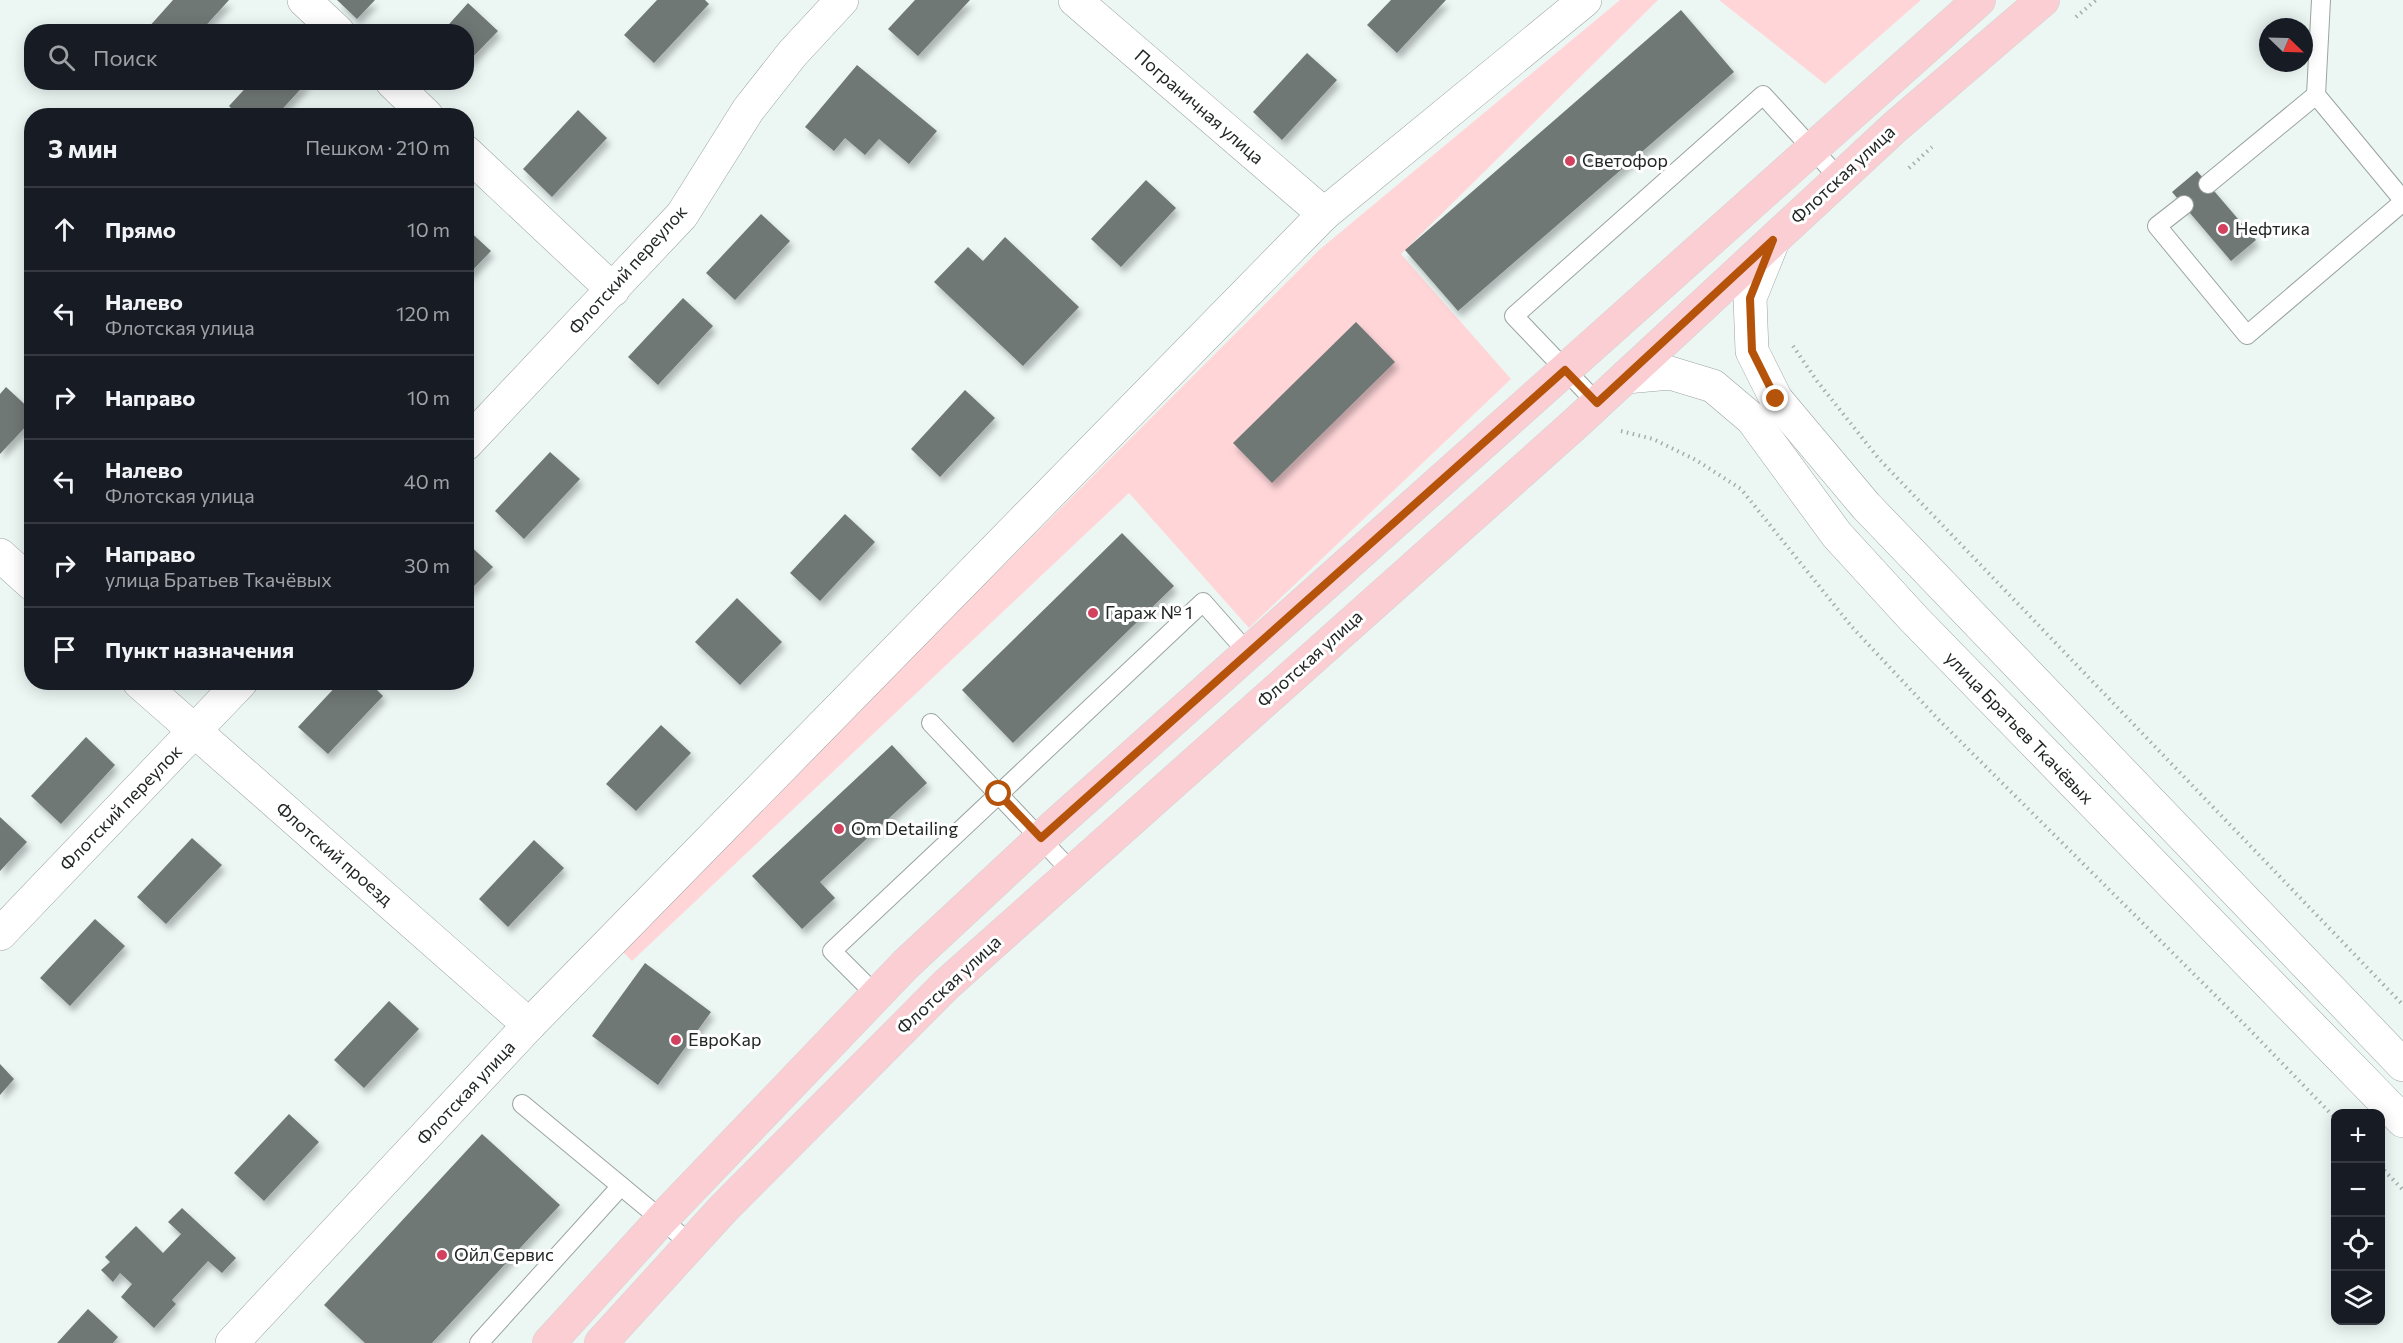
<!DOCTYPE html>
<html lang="ru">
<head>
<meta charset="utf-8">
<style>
	:root { --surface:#171b24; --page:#20242c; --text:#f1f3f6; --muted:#9ea1a6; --line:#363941 }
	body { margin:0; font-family:Commissioner,sans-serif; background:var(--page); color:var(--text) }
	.controls { position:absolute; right:18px; bottom:18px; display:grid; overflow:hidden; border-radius:12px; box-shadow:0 3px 15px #0003 }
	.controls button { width:54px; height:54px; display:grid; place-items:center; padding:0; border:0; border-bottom:2px solid var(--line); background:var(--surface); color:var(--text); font:30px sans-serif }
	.compass { position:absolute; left:2259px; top:18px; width:54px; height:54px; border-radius:50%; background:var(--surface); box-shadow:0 3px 15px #0003; rotate:113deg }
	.stop { position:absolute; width:18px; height:18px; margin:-14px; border:4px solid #b45309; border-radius:50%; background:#fff }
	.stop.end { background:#b45309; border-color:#fff; box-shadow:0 2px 6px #0008 }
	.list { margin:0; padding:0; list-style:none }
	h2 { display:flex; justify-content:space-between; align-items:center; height:78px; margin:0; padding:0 24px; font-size:26px }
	h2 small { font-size:20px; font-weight:400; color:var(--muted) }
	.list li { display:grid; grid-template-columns:39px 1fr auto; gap:18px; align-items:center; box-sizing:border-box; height:84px; padding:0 24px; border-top:2px solid var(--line) }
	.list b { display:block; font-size:22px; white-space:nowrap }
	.list p { margin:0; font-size:20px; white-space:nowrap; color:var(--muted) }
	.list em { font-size:20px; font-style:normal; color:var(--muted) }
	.icon { flex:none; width:33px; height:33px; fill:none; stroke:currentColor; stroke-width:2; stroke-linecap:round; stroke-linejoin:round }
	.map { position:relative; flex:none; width:2403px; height:1343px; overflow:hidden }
	.search { position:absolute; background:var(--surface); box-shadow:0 3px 15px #0003; left:24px; top:24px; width:450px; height:66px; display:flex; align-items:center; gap:15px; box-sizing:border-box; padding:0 21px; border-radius:24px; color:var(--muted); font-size:22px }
	.panel { position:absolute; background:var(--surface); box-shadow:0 3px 15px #0003; left:24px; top:108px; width:450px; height:582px; border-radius:24px }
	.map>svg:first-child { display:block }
	.green { fill:#ffd5d8 }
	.building { fill:#6f7876; filter:url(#shadow) }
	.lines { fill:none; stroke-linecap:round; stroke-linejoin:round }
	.service-casing { stroke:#9ba4a2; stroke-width:20 }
	.minor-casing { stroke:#9ba4a2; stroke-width:34 }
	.primary-casing { stroke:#d3d4d3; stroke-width:34 }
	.path { stroke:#a4adab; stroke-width:4; stroke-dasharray:1.5 4.5; stroke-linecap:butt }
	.service { stroke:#fff; stroke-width:18 }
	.minor { stroke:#fff; stroke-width:33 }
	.primary { stroke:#fbced3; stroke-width:33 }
	.route { stroke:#b45309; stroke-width:8 }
	.poi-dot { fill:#d2425e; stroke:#fff; stroke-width:2 }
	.labels { text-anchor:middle; stroke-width:6; stroke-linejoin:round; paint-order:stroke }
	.street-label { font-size:18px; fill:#222625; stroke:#fff }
	.poi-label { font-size:18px; fill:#222625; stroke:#fff; text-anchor:start }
</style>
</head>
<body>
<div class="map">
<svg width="2403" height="1343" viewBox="0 0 2403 1343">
	<defs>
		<filter id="shadow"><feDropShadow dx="3.5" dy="6" stdDeviation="3" flood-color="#0004"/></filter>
	</defs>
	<rect width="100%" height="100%" fill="#ecf7f4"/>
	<g class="green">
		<path d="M1620,0H1658L1401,254L1511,379L1249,628L1129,493L632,961L620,949L1319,250Z"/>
		<path d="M1719,0H1921L1825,84Z"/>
	</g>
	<g class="building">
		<path d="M173,0H229L200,32H152L148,28Z"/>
		<path d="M337,0H375L357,19Z"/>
		<path d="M657,0H705L709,4L654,63L624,35Z"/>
		<path d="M915,0H970L918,56L888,29Z"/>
		<path d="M1391,0H1446L1397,53L1367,25Z"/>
		<path d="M468,3L498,31L466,64V32H442Z"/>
		<path d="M1681,10L1734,72L1458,311L1405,250Z"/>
		<path d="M1307,53L1337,80L1282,140L1253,112Z"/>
		<path d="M857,65L937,131L909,164L879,139L865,155L845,138L834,151L805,127Z"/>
		<path d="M251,82H307L276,116H239L229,106Z"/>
		<path d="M578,110L607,138L552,197L523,169Z"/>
		<path d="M2197,171L2256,240L2231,261L2172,192Z"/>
		<path d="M1146,180L1176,208L1121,267L1091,239Z"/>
		<path d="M761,214L790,241L735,300L706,273Z"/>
		<path d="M466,228L491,251L466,277Z"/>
		<path d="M1005,237L1079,307L1023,366L934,282L968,247L983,261Z"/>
		<path d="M683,298L713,326L658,385L628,357Z"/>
		<path d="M1356,322L1395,362L1272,483L1233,443Z"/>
		<path d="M6,387L32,411V420L0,454V394Z"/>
		<path d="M965,390L995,418L940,477L911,449Z"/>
		<path d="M550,452L580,479L524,539L495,511Z"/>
		<path d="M845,514L875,542L820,601L790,573Z"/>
		<path d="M1122,533L1174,586L1013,743L962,690Z"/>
		<path d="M466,542L493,567L466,594Z"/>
		<path d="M737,598L782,642L740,685L695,642Z"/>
		<path d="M340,682H369L383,696L328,754L298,727Z"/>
		<path d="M661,725L691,753L636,811L606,784Z"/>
		<path d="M86,737L115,765L61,824L31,796Z"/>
		<path d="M892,745L927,783L820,882L835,898L802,929L752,876Z"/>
		<path d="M0,817L27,842L0,871Z"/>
		<path d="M192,838L222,865L166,924L137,897Z"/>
		<path d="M534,840L564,868L508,927L479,899Z"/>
		<path d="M95,919L125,946L70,1006L40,978Z"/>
		<path d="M645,963L711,1012L658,1085L592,1036Z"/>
		<path d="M389,1001L419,1029L364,1088L334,1060Z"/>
		<path d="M0,1064L14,1079L0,1095Z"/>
		<path d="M289,1114L319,1142L264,1201L234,1173Z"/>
		<path d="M482,1134L560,1205L432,1343H365L324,1305Z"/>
		<path d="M182,1208L236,1258L222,1273L208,1261L172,1300L176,1304L154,1328L121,1297L132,1284L120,1273L113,1282L101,1270L110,1262L105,1257L136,1226L163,1253L181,1234L168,1222Z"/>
		<path d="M88,1309L118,1337L113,1343H57Z"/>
	</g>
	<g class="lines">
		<g class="service-casing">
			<g id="service">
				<path d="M2321,0L2316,95L2403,200"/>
				<path d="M2208,184L2316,95"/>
				<path d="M2184,205L2157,226L2247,335L2403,202"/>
				<path d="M1597,403L1514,316L1763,95L1839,178"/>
				<path d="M931,723L1072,872"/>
				<path d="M877,996L832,951L1203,602L1248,653"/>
				<path d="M522,1104L691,1244"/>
				<path d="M479,1343L621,1186"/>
			</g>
		</g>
		<g class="minor-casing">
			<g id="minor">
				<path d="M304,0L338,32"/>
				<path d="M1075,0L1324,214"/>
				<path d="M392,82L427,116"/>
				<path d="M466,152L613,290"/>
				<path d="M1773,241L1750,298L1752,351L1776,399L1866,506L2403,1065"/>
				<path d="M1626,377L1670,373L1713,386L1752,419L1837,535L1914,619L2403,1121"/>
				<path d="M466,444L682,215L748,110L792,54L842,0"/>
				<path d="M0,555L32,584"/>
				<path d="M139,682L529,1025"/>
				<path d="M0,934L241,682"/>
				<path d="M232,1343L529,1025L1324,214L1585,0"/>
			</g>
		</g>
		<g class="primary-casing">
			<g id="primary">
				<path d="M549,1343L661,1220L906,964L1051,829L1979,0"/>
				<path d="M601,1343L723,1209L947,984L1575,424L1895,127L2043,0"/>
			</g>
		</g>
		<g class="path">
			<path d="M2076,17L2096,0"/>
			<path d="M1909,168L1932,147"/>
			<path d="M1793,346L1817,381L1879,459L2403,1005"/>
			<path d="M1621,431L1653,439L1696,460L1741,489L1852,627L1938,719L2249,1029L2336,1119"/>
			<path d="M2380,1166L2403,1190"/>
		</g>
		<use href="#service" class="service"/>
		<use href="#minor" class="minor"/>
		<use href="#primary" class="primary"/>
	</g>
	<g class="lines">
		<path class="route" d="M999,794L1041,838L1565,370L1597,403L1773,240L1750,298L1752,351L1776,399"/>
	</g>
	<g class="poi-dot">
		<circle cx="1570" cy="161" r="6"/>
		<circle cx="2223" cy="229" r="6"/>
		<circle cx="1093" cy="613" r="6"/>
		<circle cx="839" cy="829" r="6"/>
		<circle cx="676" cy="1040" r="6"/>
		<circle cx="442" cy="1255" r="6"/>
	</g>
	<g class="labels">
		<g class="street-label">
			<text transform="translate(1199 107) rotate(41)" y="6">Пограничная улица</text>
			<text transform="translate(1843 175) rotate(-43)" y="6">Флотская улица</text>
			<text transform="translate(628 270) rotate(-48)" y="6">Флотский переулок</text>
			<text transform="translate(1310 659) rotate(-42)" y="6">Флотская улица</text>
			<text transform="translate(2019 728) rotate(46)" y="6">улица Братьев Ткачёвых</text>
			<text transform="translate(121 808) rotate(-46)" y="6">Флотский переулок</text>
			<text transform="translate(334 854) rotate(41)" y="6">Флотский проезд</text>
			<text transform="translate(949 985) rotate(-43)" y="6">Флотская улица</text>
			<text transform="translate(466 1093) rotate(-47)" y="6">Флотская улица</text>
		</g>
		<g class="poi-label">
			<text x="1582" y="167">Светофор</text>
			<text x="2235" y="235">Нефтика</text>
			<text x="1105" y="619">Гараж № 1</text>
			<text x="851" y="835">Om Detailing</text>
			<text x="688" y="1046">ЕвроКар</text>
			<text x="454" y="1261">Ойл Сервис</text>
		</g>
	</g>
</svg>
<div class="controls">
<button>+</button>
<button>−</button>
<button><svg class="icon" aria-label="locate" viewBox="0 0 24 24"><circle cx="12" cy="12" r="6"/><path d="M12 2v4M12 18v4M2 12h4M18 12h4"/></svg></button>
<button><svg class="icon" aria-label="layers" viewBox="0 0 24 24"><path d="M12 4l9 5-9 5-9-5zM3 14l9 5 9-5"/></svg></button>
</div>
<svg class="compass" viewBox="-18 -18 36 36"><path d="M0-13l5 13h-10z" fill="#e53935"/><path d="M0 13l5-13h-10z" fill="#9ea1a6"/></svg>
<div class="stop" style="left:999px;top:794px"></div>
<div class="stop end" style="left:1776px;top:399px"></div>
<div class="search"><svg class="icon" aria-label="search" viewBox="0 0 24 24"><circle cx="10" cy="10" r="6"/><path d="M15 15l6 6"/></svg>Поиск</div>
<section class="panel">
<h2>3 мин<small>Пешком · 210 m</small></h2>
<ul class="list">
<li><svg class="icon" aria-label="ahead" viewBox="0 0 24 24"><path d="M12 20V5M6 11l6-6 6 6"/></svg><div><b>Прямо</b></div><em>10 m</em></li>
<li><svg class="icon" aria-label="left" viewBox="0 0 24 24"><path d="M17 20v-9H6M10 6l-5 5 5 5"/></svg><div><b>Налево</b><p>Флотская улица</p></div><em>120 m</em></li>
<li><svg class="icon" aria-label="right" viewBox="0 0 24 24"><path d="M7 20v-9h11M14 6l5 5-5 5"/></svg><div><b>Направо</b></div><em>10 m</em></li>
<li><svg class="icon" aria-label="left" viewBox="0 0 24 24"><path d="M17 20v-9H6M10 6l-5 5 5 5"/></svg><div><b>Налево</b><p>Флотская улица</p></div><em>40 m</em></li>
<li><svg class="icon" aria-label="right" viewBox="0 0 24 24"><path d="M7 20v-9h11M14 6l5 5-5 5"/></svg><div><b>Направо</b><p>улица Братьев Ткачёвых</p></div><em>30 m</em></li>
<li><svg class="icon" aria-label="arrive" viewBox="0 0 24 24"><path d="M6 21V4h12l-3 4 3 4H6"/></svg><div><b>Пункт назначения</b></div></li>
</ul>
</section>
</div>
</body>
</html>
